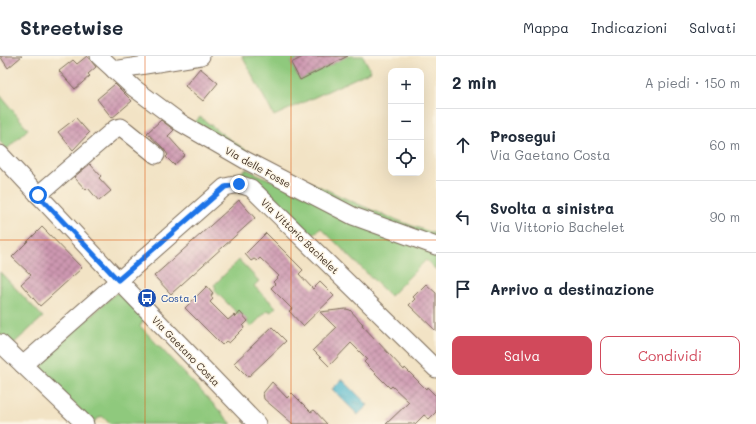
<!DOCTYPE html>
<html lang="it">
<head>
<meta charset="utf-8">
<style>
	:root { --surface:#fff; --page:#f2f2f3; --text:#1f2937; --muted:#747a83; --line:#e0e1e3; --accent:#d1495b }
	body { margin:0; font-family:Mali,sans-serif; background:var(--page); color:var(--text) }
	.controls { position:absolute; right:12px; top:12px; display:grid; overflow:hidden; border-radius:8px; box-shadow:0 4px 16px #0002 }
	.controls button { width:36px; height:36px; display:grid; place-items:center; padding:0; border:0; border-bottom:1px solid var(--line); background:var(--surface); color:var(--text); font:20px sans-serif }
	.stop { position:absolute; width:12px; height:12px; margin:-9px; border:3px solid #1a73e8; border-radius:50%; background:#fff }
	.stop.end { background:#1a73e8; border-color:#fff; box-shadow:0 1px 4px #0008 }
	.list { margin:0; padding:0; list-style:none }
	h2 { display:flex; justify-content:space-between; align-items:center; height:52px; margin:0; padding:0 16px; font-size:17px }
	h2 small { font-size:13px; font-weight:400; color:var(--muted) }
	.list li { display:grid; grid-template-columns:26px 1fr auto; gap:12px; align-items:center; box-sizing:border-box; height:72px; padding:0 16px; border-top:1px solid var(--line) }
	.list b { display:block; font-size:15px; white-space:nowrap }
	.list p { margin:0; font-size:13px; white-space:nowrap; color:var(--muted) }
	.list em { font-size:13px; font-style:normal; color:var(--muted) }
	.actions { display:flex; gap:8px; padding:12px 16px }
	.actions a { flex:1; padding:9px 0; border:1px solid var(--accent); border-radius:8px; text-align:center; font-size:14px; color:var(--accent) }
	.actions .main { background:var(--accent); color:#fff }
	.icon { flex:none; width:22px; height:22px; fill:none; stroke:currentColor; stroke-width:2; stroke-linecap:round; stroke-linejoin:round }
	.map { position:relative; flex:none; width:436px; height:368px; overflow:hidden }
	header { display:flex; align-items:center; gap:24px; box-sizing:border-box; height:56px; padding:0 20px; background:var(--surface); border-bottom:1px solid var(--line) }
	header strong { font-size:19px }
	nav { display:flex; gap:22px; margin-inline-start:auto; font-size:14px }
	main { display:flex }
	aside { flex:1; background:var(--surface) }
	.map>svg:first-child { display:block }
	.green { fill:#8fc97d; stroke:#657a4e }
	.water { fill:url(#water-ripples); stroke:#457076 }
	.building { fill:url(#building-cross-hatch) }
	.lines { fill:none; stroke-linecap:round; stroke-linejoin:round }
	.minor-casing { stroke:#7b6b58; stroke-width:19 }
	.minor { stroke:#fff; stroke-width:17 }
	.route { stroke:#1a73e8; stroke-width:5 }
	.grid { fill:none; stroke:#df570d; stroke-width:1; stroke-opacity:0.55 }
	.labels { text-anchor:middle; stroke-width:3; stroke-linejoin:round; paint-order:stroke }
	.street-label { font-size:10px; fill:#3b2a1e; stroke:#fcf5e5 }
	.transit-label { font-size:10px; fill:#164399; stroke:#fcf5e5; text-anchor:start }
</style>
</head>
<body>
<header>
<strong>Streetwise</strong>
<nav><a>Mappa</a><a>Indicazioni</a><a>Salvati</a></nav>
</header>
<main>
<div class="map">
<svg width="436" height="368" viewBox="0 0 436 368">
	<defs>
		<pattern id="water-ripples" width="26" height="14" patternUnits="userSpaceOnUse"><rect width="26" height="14" fill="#4fb7cd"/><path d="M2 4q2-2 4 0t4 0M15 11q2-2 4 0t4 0" fill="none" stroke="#4395a6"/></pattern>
		<pattern id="building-cross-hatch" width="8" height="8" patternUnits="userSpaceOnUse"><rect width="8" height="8" fill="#cd97b1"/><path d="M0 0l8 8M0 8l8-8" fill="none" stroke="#a87b8f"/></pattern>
	</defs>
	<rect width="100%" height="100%" fill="#fcf5e5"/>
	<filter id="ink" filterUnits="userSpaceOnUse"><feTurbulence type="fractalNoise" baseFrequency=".025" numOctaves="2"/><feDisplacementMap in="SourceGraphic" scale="8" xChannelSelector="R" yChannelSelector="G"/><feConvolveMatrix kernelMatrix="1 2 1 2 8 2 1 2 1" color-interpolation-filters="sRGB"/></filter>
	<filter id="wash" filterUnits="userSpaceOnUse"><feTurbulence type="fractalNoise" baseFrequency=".012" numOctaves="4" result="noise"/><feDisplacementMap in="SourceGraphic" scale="16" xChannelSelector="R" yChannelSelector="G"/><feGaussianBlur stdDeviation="0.9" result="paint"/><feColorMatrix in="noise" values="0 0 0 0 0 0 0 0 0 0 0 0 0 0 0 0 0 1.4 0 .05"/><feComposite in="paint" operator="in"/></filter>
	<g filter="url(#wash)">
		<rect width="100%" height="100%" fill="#f2e3c5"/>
		<g class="green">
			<path d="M242,0H305L291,7L300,24L336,6L333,0H363L371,15L274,60Z"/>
			<path d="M0,39L28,73L7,93L0,86Z"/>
			<path d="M200,61C216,73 233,87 250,96C311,127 371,157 436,178V187L380,168L192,69Z"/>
			<path d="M246,113L436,198V214L426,204L390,240L321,172L313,179L262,129L254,123L237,120Z"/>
			<path d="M239,204L259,225L254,230L276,251L271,256L268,254L251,271L247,267L248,265L240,257L238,258L214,234L216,232L214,229Z"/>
			<path d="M0,216L43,261L12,289L0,278Z"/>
			<path d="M116,237L125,240L145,263L140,270L232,368H110L102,360L93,366L41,316L45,302Z"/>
		</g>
		<path class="water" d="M342,323L368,349L358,359L332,333Z"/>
		<g id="blocks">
			<g class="building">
				<path d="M0,0H22L8,12Z"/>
				<path d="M87,0L96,11L88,18L90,20L75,33L59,15L73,4L77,8Z"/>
				<path d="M305,0H348L300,24L291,7Z"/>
				<path d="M200,12L218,27L203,45L185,30Z"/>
				<path d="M115,28L132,45L112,62L97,43Z"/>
				<path d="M76,62L89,77L73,94L58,76Z"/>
				<path d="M161,64L174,74L168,80L185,99L174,109L166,101L168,99L163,92L147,77Z"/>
				<path d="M90,108L101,120L99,122L111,135L99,145L88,132L86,134L74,121Z"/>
				<path d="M239,144L255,162L171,238L154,220Z"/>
				<path d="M42,171L82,212L40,250L21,228L31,219L12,201Z"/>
				<path d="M266,177L303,214L299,218L313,233L320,226L334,240L303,270L289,255L292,253L271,232L275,228L273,226L279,220L260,202L257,205L254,203L251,205L245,198Z"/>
				<path d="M426,228L436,237V275L409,249L415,243L413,241Z"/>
				<path d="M207,230L213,237L211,240L213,243L210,246L228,264L234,259L236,261L240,256L248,265L243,270L244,272L229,287L226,285L222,289L185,252Z"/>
				<path d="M346,253L350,254L363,268L362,269L404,314L405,312L426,333L427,331L436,340V356L429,363L424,359L415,368H386L409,346L392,330L390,332L364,306L367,303L351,287L329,310L313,294L336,272L320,256Z"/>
				<path d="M272,271L286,285L248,321L234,307Z"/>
				<path d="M272,326L287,342L292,337L311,356L314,354L327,368H293L264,343L263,337Z"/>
			</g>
		</g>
	</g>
	<g filter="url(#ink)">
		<use href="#blocks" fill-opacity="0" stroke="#7b6b58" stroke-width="1"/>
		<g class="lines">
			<g class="minor-casing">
				<g id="minor">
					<path d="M99,0L134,32L181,67L245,104L353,160L436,190"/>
					<path d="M114,14L201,0"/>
					<path d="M0,98L118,224L257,368"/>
					<path d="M38,139L116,72L121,71L125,74L156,99"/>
					<path d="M0,287L85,368"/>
					<path d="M23,309L225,131L239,128L251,132L436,313"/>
				</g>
			</g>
			<use href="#minor" class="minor"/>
		</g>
	</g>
	<g class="lines" filter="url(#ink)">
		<path class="route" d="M38,139L118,224L225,131L239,128"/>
	</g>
	<path class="grid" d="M145,0V368M291,0V368M0,184H436"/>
	<defs>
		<g id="bus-disc" transform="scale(1)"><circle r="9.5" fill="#1a4fb4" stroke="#fcf5e5"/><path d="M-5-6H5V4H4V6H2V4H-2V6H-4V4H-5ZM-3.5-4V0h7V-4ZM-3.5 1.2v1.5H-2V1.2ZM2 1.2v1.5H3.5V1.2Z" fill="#fff"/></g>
	</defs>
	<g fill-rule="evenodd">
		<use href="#bus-disc" x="147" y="242"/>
	</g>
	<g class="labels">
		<g class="street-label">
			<text transform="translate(258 111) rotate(29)" y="4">Via delle Fosse</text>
			<text transform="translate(300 180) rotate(44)" y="4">Via Vittorio Bachelet</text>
			<text transform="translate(186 295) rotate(46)" y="4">Via Gaetano Costa</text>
		</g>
		<g class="transit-label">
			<text x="161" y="246">Costa 1</text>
		</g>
	</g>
</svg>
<div class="controls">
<button>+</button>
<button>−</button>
<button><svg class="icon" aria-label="locate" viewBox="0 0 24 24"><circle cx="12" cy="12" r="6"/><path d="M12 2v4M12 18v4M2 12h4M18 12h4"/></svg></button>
</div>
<div class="stop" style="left:38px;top:139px"></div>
<div class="stop end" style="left:239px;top:128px"></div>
</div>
<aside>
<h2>2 min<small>A piedi · 150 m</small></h2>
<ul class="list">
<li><svg class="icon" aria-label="ahead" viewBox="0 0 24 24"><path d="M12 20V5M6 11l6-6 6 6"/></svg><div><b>Prosegui</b><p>Via Gaetano Costa</p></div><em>60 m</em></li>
<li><svg class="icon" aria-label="left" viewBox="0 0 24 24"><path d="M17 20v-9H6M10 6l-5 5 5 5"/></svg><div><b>Svolta a sinistra</b><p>Via Vittorio Bachelet</p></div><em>90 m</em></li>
<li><svg class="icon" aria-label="arrive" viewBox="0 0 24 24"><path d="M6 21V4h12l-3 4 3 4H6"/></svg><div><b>Arrivo a destinazione</b></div></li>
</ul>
<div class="actions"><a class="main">Salva</a><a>Condividi</a></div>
</aside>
</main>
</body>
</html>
